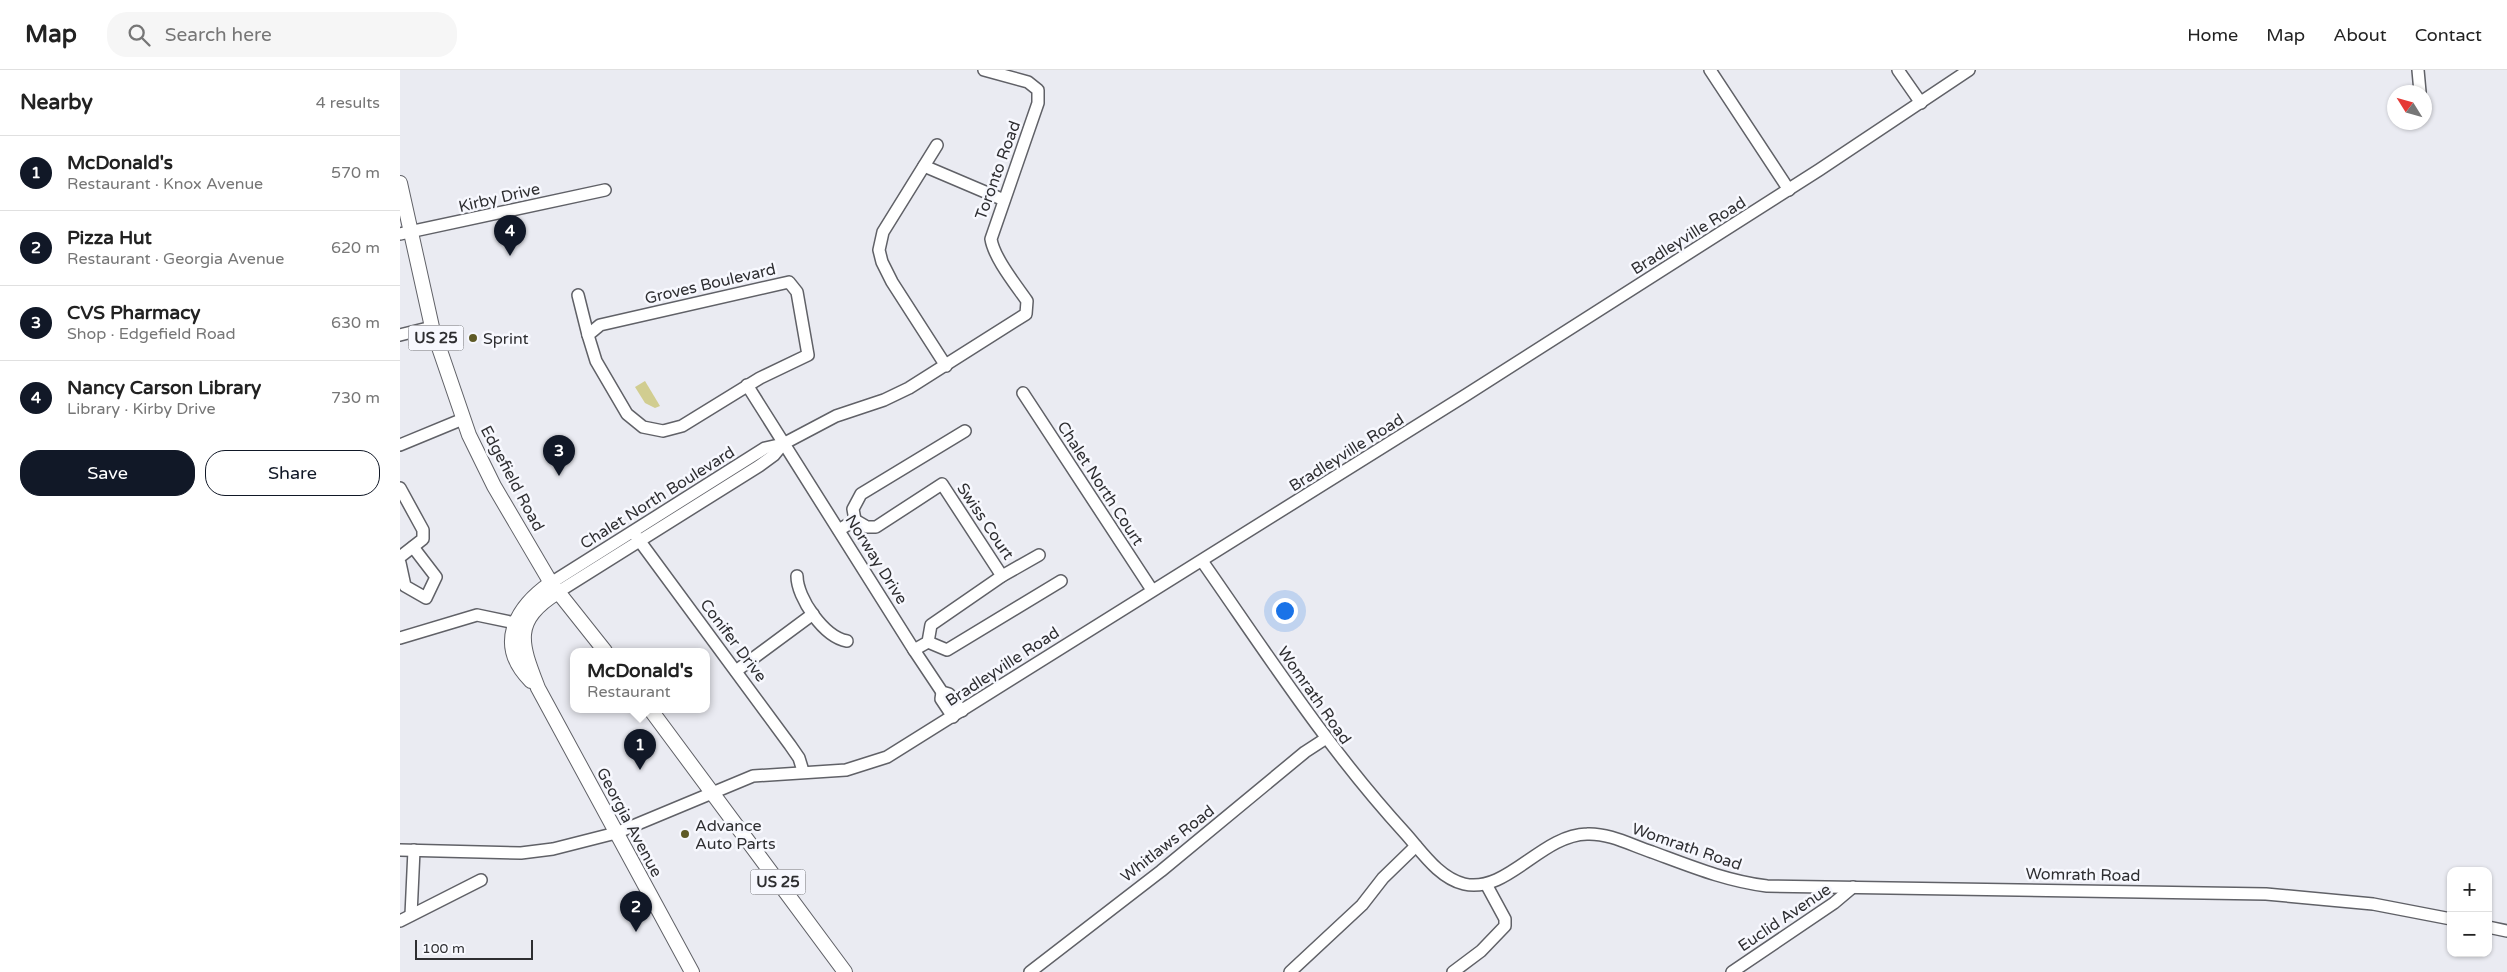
<!DOCTYPE html>
<html lang="en">
<head>
<meta charset="utf-8">
<style>
	:root { --surface:#fff; --page:#f6f6f6; --text:#222; --muted:#767676; --line:#e0e0e0; --accent:#111827 }
	body { margin:0; font-family:"Varela Round",sans-serif; background:var(--page); color:var(--text) }
	.controls { position:absolute; right:15px; bottom:15px; display:grid; overflow:hidden; border-radius:10px; box-shadow:0 1px 4px #0004 }
	.controls button { width:45px; height:45px; display:grid; place-items:center; padding:0; border:0; border-bottom:1px solid var(--line); background:var(--surface); color:var(--text); font:25px sans-serif }
	.compass { position:absolute; left:1987px; top:15px; width:45px; height:45px; border-radius:50%; background:var(--surface); box-shadow:0 1px 4px #0004; rotate:307deg }
	.scale { position:absolute; left:15px; bottom:12px; width:118px; box-sizing:border-box; padding-left:5px; border:2px solid #2e2e31; border-top:0; font-size:14px; line-height:18px; white-space:nowrap; color:#2e2e31; -webkit-text-stroke:4px #f7f8fe; paint-order:stroke }
	.you { position:absolute; left:884px; top:540px; width:18px; height:18px; margin:-12px; border:4px solid #fff; border-radius:50%; background:#1a73e8; box-shadow:0 0 0 8px #1a73e833 }
	.badge { display:grid; place-items:center; width:32px; height:32px; border-radius:50%; background:var(--accent); color:#fff; font-size:16px; font-weight:700 }
	.pin { position:absolute; translate:-50% -41px; filter:drop-shadow(0 1px 2px #0008) }
	.pin::after { content:''; position:absolute; top:26px; width:18px; height:15px; background:inherit; clip-path:polygon(0 0,100% 0,50% 100%) }
	.popup { position:absolute; left:170px; top:578px; width:140px; height:65px; box-sizing:border-box; display:grid; place-content:center; border-radius:10px; background:var(--surface); filter:drop-shadow(0 1px 4px #0005); font-size:16px; white-space:nowrap; color:var(--muted) }
	.popup b { font-size:19px; color:var(--text) }
	.popup::after { content:''; position:absolute; left:50%; top:100%; margin-left:-10px; border:10px solid transparent; border-top-color:var(--surface) }
	.list { margin:0; padding:0; list-style:none }
	h2 { display:flex; justify-content:space-between; align-items:center; height:65px; margin:0; padding:0 20px; font-size:21px }
	h2 small { font-size:16px; font-weight:400; color:var(--muted) }
	.list li { display:grid; grid-template-columns:32px 1fr auto; gap:15px; align-items:center; box-sizing:border-box; height:75px; padding:0 20px; border-top:1px solid var(--line) }
	.list b { display:block; font-size:19px; white-space:nowrap }
	.list p { margin:0; font-size:16px; white-space:nowrap; color:var(--muted) }
	.list em { font-size:16px; font-style:normal; color:var(--muted) }
	.actions { display:flex; gap:10px; padding:15px 20px }
	.actions a { flex:1; padding:11px 0; border:1px solid var(--accent); border-radius:20px; text-align:center; font-size:18px; color:var(--accent) }
	.actions .main { background:var(--accent); color:#fff }
	.icon { flex:none; width:28px; height:28px; fill:none; stroke:currentColor; stroke-width:2; stroke-linecap:round; stroke-linejoin:round }
	.map { position:relative; flex:none; width:2107px; height:902px; overflow:hidden }
	header { display:flex; align-items:center; gap:30px; box-sizing:border-box; height:70px; padding:0 25px; background:var(--surface); border-bottom:1px solid var(--line) }
	header strong { font-size:24px }
	nav { display:flex; gap:28px; margin-inline-start:auto; font-size:18px }
	.search { width:350px; height:45px; background:var(--page); display:flex; align-items:center; gap:12px; box-sizing:border-box; padding:0 18px; border-radius:20px; color:var(--muted); font-size:19px }
	main { display:flex }
	aside { flex:1; background:var(--surface) }
	.map>svg:first-child { display:block }
	.green { fill:#d1cd90 }
	.lines { fill:none; stroke-linecap:round; stroke-linejoin:round }
	.minor-casing { stroke:#606167; stroke-width:14 }
	.major-casing { stroke:#606167; stroke-width:16 }
	.minor { stroke:#fff; stroke-width:11 }
	.major { stroke:#fff; stroke-width:14 }
	.poi-dot { fill:#5e5a26; stroke:#f7f8fe; stroke-width:2 }
	.labels { text-anchor:middle; stroke-width:5; stroke-linejoin:round; paint-order:stroke }
	.shield { fill:#f7f8fe; stroke:#6a6b6e; stroke-width:1 }
	.shield-label { font-size:15px; font-weight:bold; fill:#2e2e31 }
	.street-label { font-size:16px; fill:#2e2e31; stroke:#f7f8fe }
	.poi-label { font-size:16px; fill:#2e2e31; stroke:#f7f8fe; text-anchor:start }
</style>
</head>
<body>
<header>
<strong>Map</strong>
<div class="search"><svg class="icon" aria-label="search" viewBox="0 0 24 24"><circle cx="10" cy="10" r="6"/><path d="M15 15l6 6"/></svg>Search here</div>
<nav><a>Home</a><a>Map</a><a>About</a><a>Contact</a></nav>
</header>
<main>
<aside>
<h2>Nearby<small>4 results</small></h2>
<ul class="list">
<li><span class="badge">1</span><div><b>McDonald's</b><p>Restaurant · Knox Avenue</p></div><em>570 m</em></li>
<li><span class="badge">2</span><div><b>Pizza Hut</b><p>Restaurant · Georgia Avenue</p></div><em>620 m</em></li>
<li><span class="badge">3</span><div><b>CVS Pharmacy</b><p>Shop · Edgefield Road</p></div><em>630 m</em></li>
<li><span class="badge">4</span><div><b>Nancy Carson Library</b><p>Library · Kirby Drive</p></div><em>730 m</em></li>
</ul>
<div class="actions"><a class="main">Save</a><a>Share</a></div>
</aside>
<div class="map">
<svg width="2107" height="902" viewBox="0 0 2107 902">
	<rect width="100%" height="100%" fill="#eaebf2"/>
	<path class="green" d="M245,311L260,336L255,338L245,333L235,317Z"/>
	<g class="lines">
		<g class="minor-casing">
			<g id="minor">
				<path d="M1310,0L1389,120"/>
				<path d="M1498,0L1521,33"/>
				<path d="M2018,0L2020,22"/>
				<path d="M537,75L483,162L479,180L482,192L492,212L546,296"/>
				<path d="M524,96L604,130"/>
				<path d="M0,164L205,120"/>
				<path d="M389,212L397,222L408,285L360,308L282,356L263,361L243,357L227,344L196,291L188,265L200,255Z"/>
				<path d="M178,225L188,265"/>
				<path d="M0,265L32,257"/>
				<path d="M347,315L514,580L542,622L549,624L562,641"/>
				<path d="M623,323L752,520"/>
				<path d="M0,375L63,349"/>
				<path d="M0,418L23,460V469L0,487"/>
				<path d="M455,450L453,439L461,424L565,361"/>
				<path d="M439,460L455,450L467,457H476L542,414L602,506"/>
				<path d="M233,462L390,675L399,688L403,701"/>
				<path d="M802,491C867,584 928,679 1005,763C1022,782 1039,808 1064,814C1107,824 1141,765 1187,764C1209,763 1231,775 1252,782C1290,796 1326,811 1367,816L1866,824L1973,834L2051,849"/>
				<path d="M0,493L5,516L26,528L36,507L13,477"/>
				<path d="M397,506C397,528 424,567 447,571"/>
				<path d="M151,513L365,378L383,374L436,346L484,330L509,318L626,244L627,231C616,215 594,188 591,169L638,33V20L628,12L584,0"/>
				<path d="M158,522L359,396L374,385L383,374"/>
				<path d="M0,568L77,545L115,553"/>
				<path d="M528,572L547,580L661,511"/>
				<path d="M514,580L528,572L531,555L602,506L639,485"/>
				<path d="M336,601L413,544"/>
				<path d="M542,622L541,629L553,647"/>
				<path d="M0,780L121,783L153,779L216,763L353,706L446,700L487,687L1066,325L1419,100L1569,0"/>
				<path d="M11,845L14,780"/>
				<path d="M0,851L81,810"/>
				<path d="M2088,857L2107,861"/>
				<path d="M630,902L761,801L905,682L925,669"/>
				<path d="M890,902L962,835L983,808L1016,776"/>
				<path d="M1053,902L1081,881L1105,856V849L1086,814"/>
				<path d="M1332,902L1434,833L1453,817"/>
			</g>
		</g>
		<g class="major-casing">
			<g id="major">
				<path d="M0,113L32,257L69,365L94,416L151,513L205,581"/>
				<path d="M158,522C111,551 121,574 138,618L292,902"/>
				<path d="M131,611C95,575 115,538 151,513"/>
				<path d="M250,639L445,902"/>
			</g>
		</g>
		<use href="#minor" class="minor"/>
		<use href="#major" class="major"/>
	</g>
	<g class="poi-dot">
		<circle cx="73" cy="268" r="5"/>
		<circle cx="285" cy="764" r="5"/>
	</g>
	<g class="labels">
		<g class="shield">
			<rect x="8.5" y="255.5" width="55" height="25" rx="4"/>
			<rect x="350.5" y="799.5" width="55" height="25" rx="4"/>
		</g>
		<g class="shield-label">
			<text x="36" y="273">US 25</text>
			<text x="378" y="817">US 25</text>
		</g>
		<g class="street-label">
			<text transform="translate(597 100) rotate(-70)" y="6">Toronto Road</text>
			<text transform="translate(99 127) rotate(-13)" y="6">Kirby Drive</text>
			<text transform="translate(1288 165) rotate(-32)" y="6">Bradleyville Road</text>
			<text transform="translate(310 213) rotate(-13)" y="6">Groves Boulevard</text>
			<text transform="translate(946 382) rotate(-32)" y="6">Bradleyville Road</text>
			<text transform="translate(113 408) rotate(62)" y="6">Edgefield Road</text>
			<text transform="translate(701 413) rotate(57)" y="6">Chalet North Court</text>
			<text transform="translate(257 427) rotate(-32)" y="6">Chalet North Boulevard</text>
			<text transform="translate(586 451) rotate(56)" y="6">Swiss Court</text>
			<text transform="translate(477 489) rotate(58)" y="6">Norway Drive</text>
			<text transform="translate(334 570) rotate(53)" y="6">Conifer Drive</text>
			<text transform="translate(602 596) rotate(-33)" y="6">Bradleyville Road</text>
			<text transform="translate(915 625) rotate(55)" y="6">Womrath Road</text>
			<text transform="translate(230 752) rotate(62)" y="6">Georgia Avenue</text>
			<text transform="translate(767 773) rotate(-38)" y="6">Whitlaws Road</text>
			<text transform="translate(1287 776) rotate(19)" y="6">Womrath Road</text>
			<text transform="translate(1683 804) rotate(1)" y="6">Womrath Road</text>
			<text transform="translate(1384 847) rotate(-34)" y="6">Euclid Avenue</text>
		</g>
		<g class="poi-label">
			<text x="83" y="274">Sprint</text>
			<text x="295" y="761">Advance<tspan x="295" dy="18">Auto Parts</tspan></text>
		</g>
	</g>
</svg>
<div class="controls">
<button>+</button>
<button>−</button>
</div>
<svg class="compass" viewBox="-18 -18 36 36"><path d="M0-13l5 13h-10z" fill="#e53935"/><path d="M0 13l5-13h-10z" fill="#767676"/></svg>
<div class="scale">100 m</div>
<div class="you"></div>
<div class="pin badge" style="left:240px;top:700px">1</div>
<div class="popup"><b>McDonald's</b>Restaurant</div>
<div class="pin badge" style="left:236px;top:862px">2</div>
<div class="pin badge" style="left:159px;top:406px">3</div>
<div class="pin badge" style="left:110px;top:186px">4</div>
</div>
</main>
</body>
</html>
